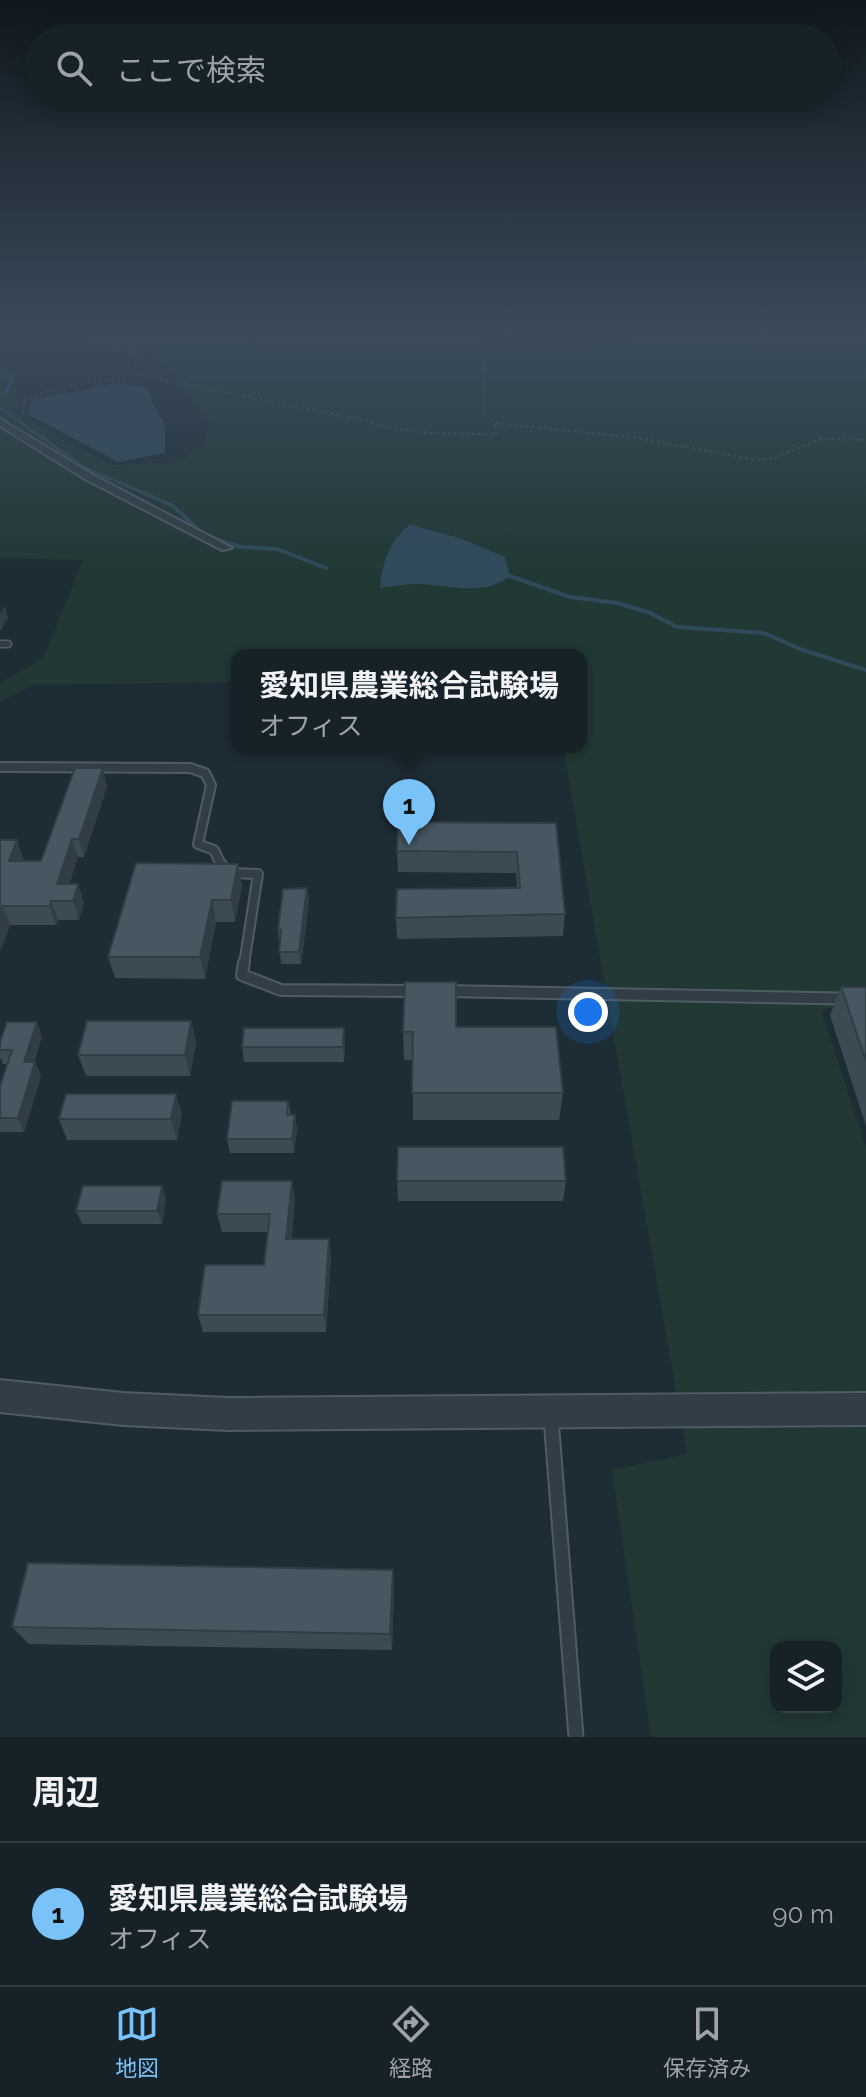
<!DOCTYPE html>
<html lang="ja">
<head>
<meta charset="utf-8">
<style>
	:root { --surface:#162128; --page:#232e34; --text:#f1f3f6; --muted:#9ea3a8; --line:#353e45; --accent:#7ac3f9 }
	body { margin:0; font-family:Raleway,"Noto Sans JP",sans-serif; background:var(--page); color:var(--text) }
	.controls { position:absolute; right:24px; bottom:24px; display:grid; overflow:hidden; border-radius:16px; box-shadow:0 4px 20px #0003 }
	.controls button { width:72px; height:72px; display:grid; place-items:center; padding:0; border:0; border-bottom:2px solid var(--line); background:var(--surface); color:var(--text); font:40px sans-serif }
	.you { position:absolute; left:588px; top:1012px; width:28px; height:28px; margin:-20px; border:6px solid #fff; border-radius:50%; background:#1a73e8; box-shadow:0 0 0 12px #1a73e833 }
	.badge { display:grid; place-items:center; width:52px; height:52px; border-radius:50%; background:var(--accent); color:#111; font-size:26px; font-weight:700 }
	.pin { position:absolute; translate:-50% -66px; filter:drop-shadow(0 2px 4px #0008) }
	.pin::after { content:''; position:absolute; top:42px; width:28px; height:24px; background:inherit; clip-path:polygon(0 0,100% 0,50% 100%) }
	.popup { position:absolute; left:231px; top:649px; width:356px; height:104px; box-sizing:border-box; display:grid; place-content:center; border-radius:16px; background:var(--surface); filter:drop-shadow(0 2px 6px #0005); font-size:26px; white-space:nowrap; color:var(--muted) }
	.popup b { font-size:30px; color:var(--text) }
	.popup::after { content:''; position:absolute; left:50%; top:100%; margin-left:-16px; border:16px solid transparent; border-top-color:var(--surface) }
	.list { margin:0; padding:0; list-style:none }
	h2 { display:flex; justify-content:space-between; align-items:center; height:104px; margin:0; padding:0 32px; font-size:34px }
	h2 small { font-size:26px; font-weight:400; color:var(--muted) }
	.list li { display:grid; grid-template-columns:52px 1fr auto; gap:24px; align-items:center; box-sizing:border-box; height:144px; padding:0 32px; border-top:2px solid var(--line) }
	.list b { display:block; font-size:30px; white-space:nowrap }
	.list p { margin:0; font-size:26px; white-space:nowrap; color:var(--muted) }
	.list em { font-size:26px; font-style:normal; color:var(--muted) }
	.icon { flex:none; width:44px; height:44px; fill:none; stroke:currentColor; stroke-width:2; stroke-linecap:round; stroke-linejoin:round }
	.map { position:relative; flex:none; width:866px; height:1737px; overflow:hidden }
	.search { position:absolute; background:var(--surface); box-shadow:0 4px 20px #0003; left:24px; right:24px; top:24px; height:88px; display:flex; align-items:center; gap:20px; box-sizing:border-box; padding:0 28px; border-radius:44px; color:var(--muted); font-size:30px }
	.sheet { height:248px; background:var(--surface) }
	nav { display:flex; justify-content:space-around; align-items:center; box-sizing:border-box; height:112px; border-top:2px solid var(--line); background:var(--surface); font-size:22px; color:var(--muted) }
	nav a { display:grid; justify-items:center; gap:4px }
	nav .on { color:var(--accent) }
	.map>svg:first-child { display:block }
	.green { fill:#213835; fill-rule:evenodd }
	.water { fill:#304a5b }
	.lines { fill:none; stroke-linecap:round; stroke-linejoin:round }
	.stream-far1 { stroke:#304a5b; stroke-width:3 }
	.stream { stroke:#304a5b; stroke-width:4 }
	.service-far3-casing { stroke:#4f5c64; stroke-width:9 }
	.service-far2-casing { stroke:#4f5c64; stroke-width:12 }
	.service-far1-casing { stroke:#4f5c64; stroke-width:14 }
	.service-casing { stroke:#4f5c64; stroke-width:17 }
	.minor-casing { stroke:#4f5c64; stroke-width:4 }
	.tertiary-casing { stroke:#4f5c64; stroke-width:4 }
	.path { stroke:#3e5351; stroke-width:2; stroke-dasharray:3 3; stroke-linecap:butt }
	.service-far3 { stroke:#323e46; stroke-width:6 }
	.service-far2 { stroke:#323e46; stroke-width:8 }
	.service-far1 { stroke:#323e46; stroke-width:10 }
	.service { stroke:#323e46; stroke-width:13 }
	.minor { fill:#323e46; fill-rule:evenodd }
	.tertiary { fill:#323e46; fill-rule:evenodd }
	.wall { fill:#3c4b53 }
	.shaded-wall { fill:#313d44 }
	.building { fill:#465761; stroke:#313d44; stroke-width:2 }
</style>
</head>
<body>
<div class="map">
<svg width="866" height="1737" viewBox="0 0 866 1737">
	<rect width="100%" height="100%" fill="#1e2c35"/>
	<path class="green" d="M85,334L478,335L532,352L628,341L633,334H866V1001L821,1010L866,1148V1737H651L612,1470L687,1454L563,747H581V655H237V682L33,685L0,702V683L44,657L83,560L0,558V365L14,369L17,393L21,399L17,414L113,465L178,462L202,447L210,422L152,348L105,345ZM776,1647H836V1707H776Z"/>
	<g class="water">
		<path d="M119,383L148,388L153,404L165,424V453L118,462L28,414L32,400Z"/>
		<path d="M410,524C425,530 440,532 455,537C472,542 488,551 505,557L510,576C485,597 448,585 418,584C406,584 393,586 380,588C382,562 390,541 410,524Z"/>
	</g>
	<g class="lines">
		<g class="stream-far1">
			<path d="M79,334L137,351L135,354"/>
			<path d="M0,370L12,377L8,389L0,396"/>
			<path d="M0,408L85,468L146,494"/>
		</g>
		<g class="stream">
			<path d="M142,492L173,506L204,535L240,547L277,549L326,568"/>
			<path d="M510,576L570,597L617,603L650,613L677,627L764,633L800,649L866,670"/>
		</g>
		<g class="service-far3-casing">
			<path id="service-far3" d="M0,644H8"/>
		</g>
		<g class="service-far2-casing">
			<path id="service-far2" d="M0,767L190,768L205,773L211,785L198,844L214,850C225,876 231,873 258,874L244,964"/>
		</g>
		<g class="service-far1-casing">
			<g id="service-far1">
				<path d="M244,962L242,975L281,990L412,991"/>
				<path d="M445,991L866,999"/>
			</g>
		</g>
		<g class="service-casing">
			<path id="service" d="M551,1418L576,1737"/>
		</g>
		<g class="minor-casing">
			<path id="minor" d="M0,419L93,475L232,548L222,550L85,479L0,426Z"/>
		</g>
		<g class="tertiary-casing">
			<path id="tertiary" d="M0,1380L123,1393L228,1398L866,1393V1425L228,1430L123,1425L0,1412Z"/>
		</g>
		<g class="path">
			<path d="M403,334L413,339L479,346L485,370L482,410L495,423"/>
			<path d="M136,374L359,419C404,435 449,434 496,434L495,423L639,438L755,460L774,458L820,439L866,440"/>
			<path d="M23,414L24,402C57,385 96,379 133,379L135,363L130,352L88,341L75,334"/>
		</g>
		<use href="#service-far3" class="service-far3"/>
		<use href="#service-far2" class="service-far2"/>
		<use href="#service-far1" class="service-far1"/>
		<use href="#service" class="service"/>
		<use href="#minor" class="minor"/>
		<use href="#tertiary" class="tertiary"/>
	</g>
	<g class="wall">
		<path d="M107,786L84,857H78L69,884H78L84,903L79,920H58L56,925H10L0,952V840H17L23,859L22,861H41Z"/>
		<path d="M556,823L565,914L563,936L397,939L396,918L517,888L516,873L398,872L397,851Z"/>
		<path d="M238,864L242,885L235,922H216L205,979L115,978L108,957Z"/>
		<path d="M307,888L309,901L301,964H281L278,930Z"/>
		<path d="M841,987H866V1126L830,1015Z"/>
		<path d="M191,1021L196,1042L190,1076H86L78,1055Z"/>
		<path d="M456,1027L563,1093L559,1120H413V1060H404L403,1032Z"/>
		<path d="M42,1036L34,1062H35L41,1076L24,1132H0V1086L7,1064H3L0,1057V1042Z"/>
		<path d="M345,1043L344,1062H244L242,1047Z"/>
		<path d="M288,1101L291,1115H295L297,1129L294,1153H230L227,1139Z"/>
		<path d="M182,1114L177,1140H67L59,1119Z"/>
		<path d="M397,1181H566L563,1201H398Z"/>
		<path d="M162,1186L166,1200L162,1224H82L76,1211Z"/>
		<path d="M295,1199L291,1239L331,1257L326,1332H203L198,1315L264,1265L268,1232H222L217,1214Z"/>
		<path d="M393,1570L394,1588L392,1650L29,1644L12,1627Z"/>
	</g>
	<g class="shaded-wall">
		<path d="M5,606L8,618L0,632V614Z"/>
		<path d="M103,768L107,786L84,857L79,839Z"/>
		<path d="M72,839L78,857L64,901L57,884Z"/>
		<path d="M17,840L23,859L15,880L9,861Z"/>
		<path d="M238,864L242,885L235,922L231,900Z"/>
		<path d="M78,884L84,903L79,920L73,901Z"/>
		<path d="M307,888L309,901L301,964L299,952Z"/>
		<path d="M212,900L216,922L205,979L200,957Z"/>
		<path d="M51,901L58,920L56,925L50,906Z"/>
		<path d="M3,906L10,925L0,952V915Z"/>
		<path d="M191,1021L196,1042L190,1076L185,1055Z"/>
		<path d="M37,1022L42,1036L29,1076L24,1062Z"/>
		<path d="M344,1028L345,1043L344,1062L343,1047Z"/>
		<path d="M35,1062L41,1076L24,1132L18,1118Z"/>
		<path d="M176,1094L182,1114L177,1140L171,1119Z"/>
		<path d="M295,1115L297,1129L294,1153L292,1139Z"/>
		<path d="M292,1181L295,1199L290,1257L286,1239Z"/>
		<path d="M162,1186L166,1200L162,1224L157,1211Z"/>
		<path d="M329,1239L331,1257L326,1332L324,1315Z"/>
		<path d="M393,1570L394,1588L392,1650L390,1634Z"/>
	</g>
	<g class="building">
		<path d="M75,768H103L79,839H72L57,884H78L73,901H51L50,906H3L0,915V840H17L9,861H41Z"/>
		<path d="M398,822L556,823L565,914L396,918L397,889L520,888L517,852L397,851Z"/>
		<path d="M136,863L238,864L231,900H212L200,957H108Z"/>
		<path d="M307,888L299,952H279L281,930H278L283,889Z"/>
		<path d="M405,982H456V1027H556L563,1093H412L413,1032H403Z"/>
		<path d="M841,987H866V1061Z"/>
		<path d="M87,1021H191L185,1055H78Z"/>
		<path d="M7,1022H37L24,1062H35L18,1118H0V1086L12,1050H0V1042Z"/>
		<path d="M244,1028H344L343,1047H242Z"/>
		<path d="M66,1094H176L171,1119H59Z"/>
		<path d="M232,1101H288L287,1115H295L292,1139H227Z"/>
		<path d="M398,1147H563L566,1181H397Z"/>
		<path d="M222,1181H292L286,1239H329L324,1315H198L205,1265H264L270,1214H217Z"/>
		<path d="M83,1186H162L157,1211H76Z"/>
		<path d="M28,1563L393,1570L390,1634L12,1627Z"/>
	</g>
	<linearGradient id="sky" x2="0" y2="1"><stop stop-color="#10181d"/><stop offset="0.58" stop-color="#3b4b5c"/><stop offset="1" stop-color="#3b4b5c" stop-opacity="0"/></linearGradient>
	<rect width="866" height="577" fill="url(#sky)"/>
</svg>
<div class="controls">
<button><svg class="icon" aria-label="layers" viewBox="0 0 24 24"><path d="M12 4l9 5-9 5-9-5zM3 14l9 5 9-5"/></svg></button>
</div>
<div class="you"></div>
<div class="pin badge" style="left:409px;top:845px">1</div>
<div class="popup"><b>愛知県農業総合試験場</b>オフィス</div>
<div class="search"><svg class="icon" aria-label="search" viewBox="0 0 24 24"><circle cx="10" cy="10" r="6"/><path d="M15 15l6 6"/></svg>ここで検索</div>
</div>
<section class="sheet">
<h2>周辺<small></small></h2>
<ul class="list">
<li><span class="badge">1</span><div><b>愛知県農業総合試験場</b><p>オフィス</p></div><em>90 m</em></li>
</ul>
</section>
<nav>
<a class="on"><svg class="icon" aria-label="map" viewBox="0 0 24 24"><path d="M3 6l6-2 6 2 6-2v14l-6 2-6-2-6 2zM9 4v14M15 6v14"/></svg>地図</a>
<a><svg class="icon" aria-label="directions" viewBox="0 0 24 24"><path d="M12 3l9 9-9 9-9-9zM9 14v-3h6M13 9l2 2-2 2"/></svg>経路</a>
<a><svg class="icon" aria-label="saved" viewBox="0 0 24 24"><path d="M7 4h10v16l-5-4-5 4z"/></svg>保存済み</a>
</nav>
</body>
</html>
